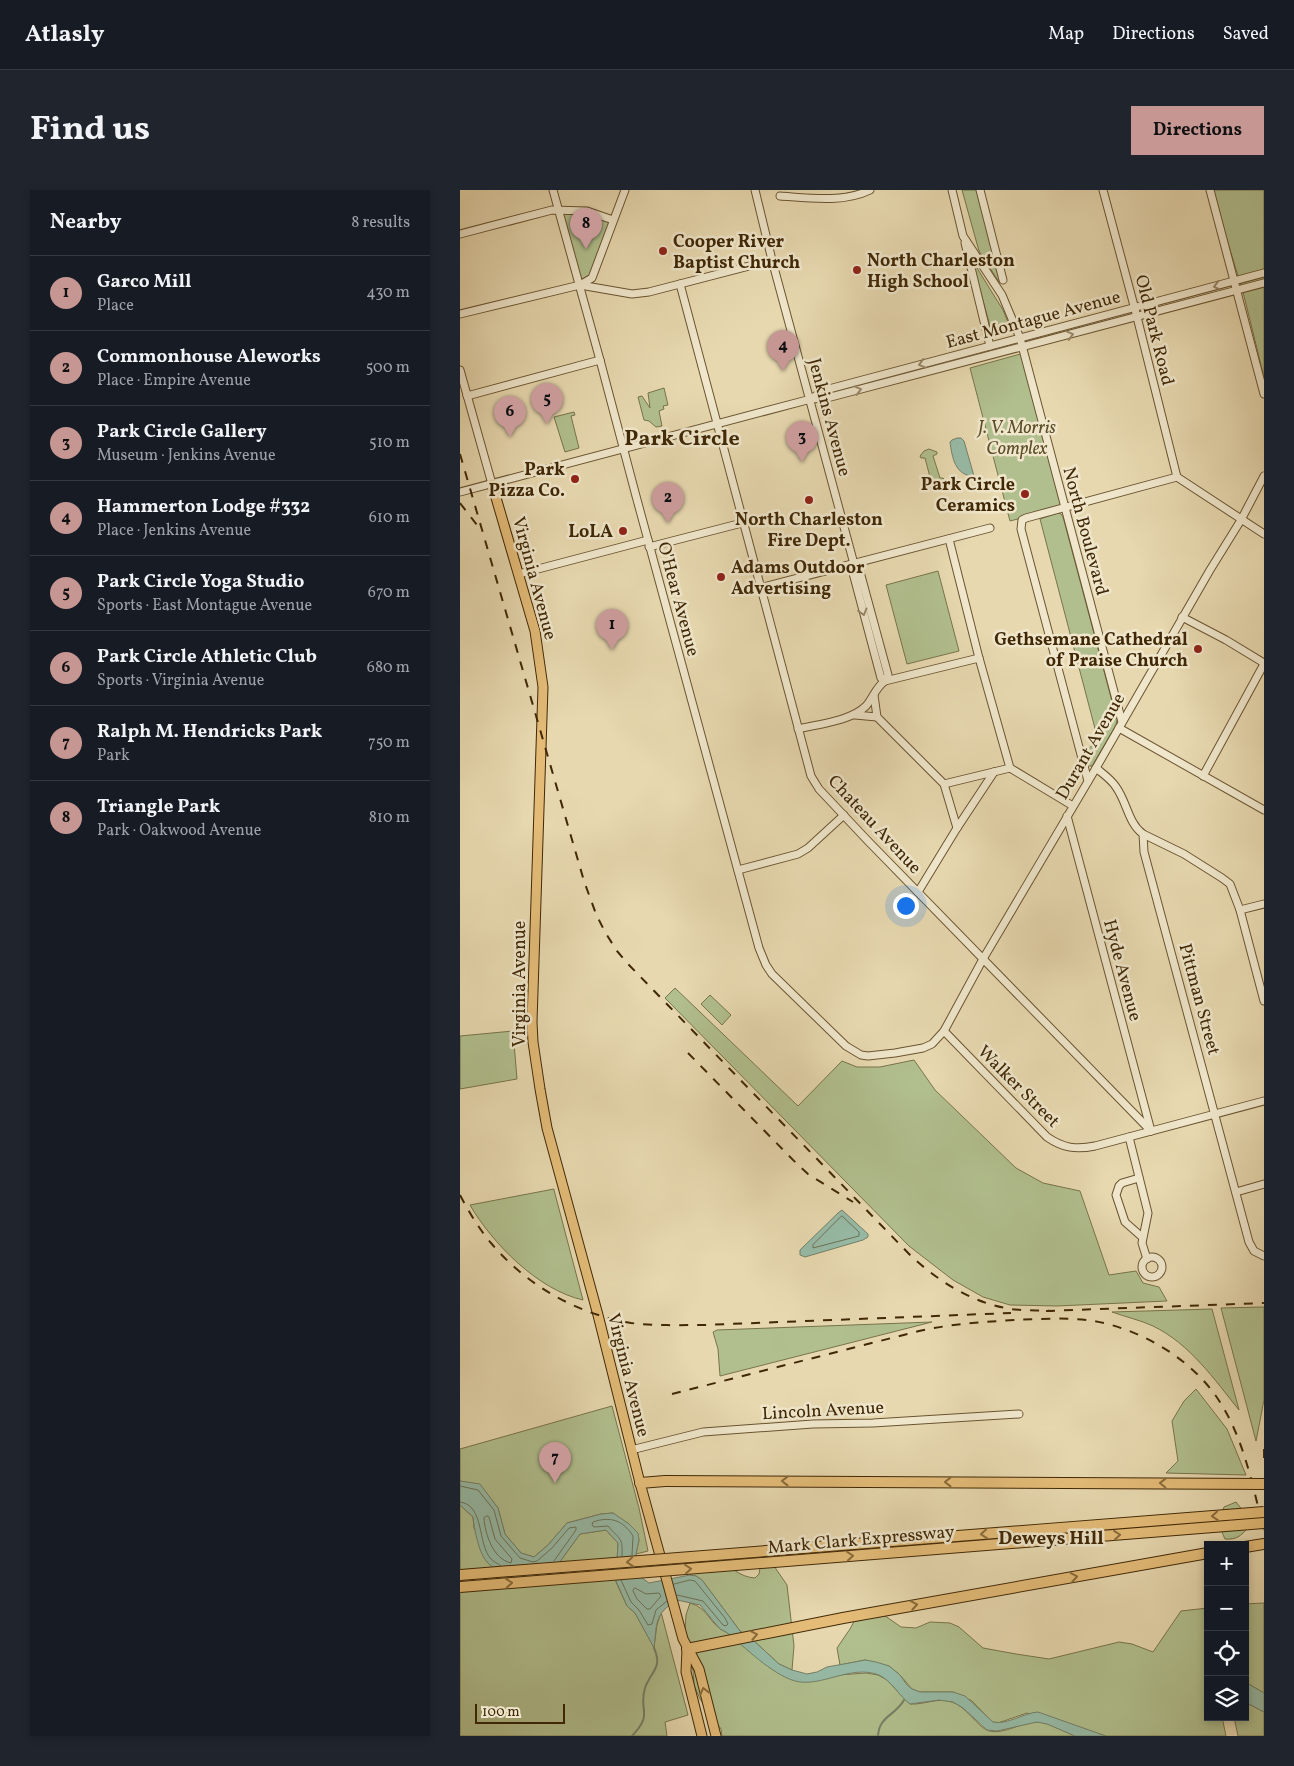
<!DOCTYPE html>
<html lang="en">
<head>
<meta charset="utf-8">
<style>
	:root { --surface:#171b24; --page:#20242c; --text:#f1f3f6; --muted:#9ea1a6; --line:#363941; --accent:#c59692 }
	body { margin:0; font-family:Vollkorn,serif; background:var(--page); color:var(--text) }
	.controls { position:absolute; right:15px; bottom:15px; display:grid; overflow:hidden; border-radius:0px; box-shadow:0 2px 8px #0003 }
	.controls button { width:45px; height:45px; display:grid; place-items:center; padding:0; border:0; border-bottom:1px solid var(--line); background:var(--surface); color:var(--text); font:25px sans-serif }
	.scale { position:absolute; left:15px; bottom:12px; width:90px; box-sizing:border-box; padding-left:5px; border:2px solid #402806; border-top:0; font-size:14px; line-height:18px; white-space:nowrap; color:#402806; -webkit-text-stroke:4px #efe6cb; paint-order:stroke }
	.you { position:absolute; left:445px; top:715px; width:18px; height:18px; margin:-12px; border:4px solid #fff; border-radius:50%; background:#1a73e8; box-shadow:0 0 0 8px #1a73e833 }
	.badge { display:grid; place-items:center; width:32px; height:32px; border-radius:50%; background:var(--accent); color:#111; font-size:16px; font-weight:700 }
	.pin { position:absolute; translate:-50% -41px; filter:drop-shadow(0 1px 2px #0008) }
	.pin::after { content:''; position:absolute; top:26px; width:18px; height:15px; background:inherit; clip-path:polygon(0 0,100% 0,50% 100%) }
	.list { margin:0; padding:0; list-style:none }
	h2 { display:flex; justify-content:space-between; align-items:center; height:65px; margin:0; padding:0 20px; font-size:21px }
	h2 small { font-size:16px; font-weight:400; color:var(--muted) }
	.list li { display:grid; grid-template-columns:32px 1fr auto; gap:15px; align-items:center; box-sizing:border-box; height:75px; padding:0 20px; border-top:1px solid var(--line) }
	.list b { display:block; font-size:19px; white-space:nowrap }
	.list p { margin:0; font-size:16px; white-space:nowrap; color:var(--muted) }
	.list em { font-size:16px; font-style:normal; color:var(--muted) }
	.icon { flex:none; width:28px; height:28px; fill:none; stroke:currentColor; stroke-width:2; stroke-linecap:round; stroke-linejoin:round }
	.map { position:relative; flex:none; width:804px; height:1546px; overflow:hidden; border-radius:0px }
	header { display:flex; align-items:center; gap:30px; box-sizing:border-box; height:70px; padding:0 25px; background:var(--surface); border-bottom:1px solid var(--line) }
	header strong { font-size:24px }
	nav { display:flex; gap:28px; margin-inline-start:auto; font-size:18px }
	.intro { display:flex; align-items:center; justify-content:space-between; box-sizing:border-box; height:120px; padding:0 30px }
	h1 { margin:0; font-size:35px }
	.button { padding:12px 22px; border-radius:0px; background:var(--accent); color:#111; font-size:18px; font-weight:700 }
	main { display:flex; gap:30px; padding:0 30px }
	aside { flex:1; background:var(--surface); border-radius:0px; box-shadow:0 2px 8px #0003 }
	.map>svg:first-child { display:block }
	.green { fill:#b1bf8e; stroke:#78744a; fill-rule:evenodd }
	.water { fill:#97bba7; stroke:#748067 }
	.lines { fill:none; stroke-linecap:round; stroke-linejoin:round }
	.shore { stroke:#6c7256; stroke-width:1 }
	.stream { stroke:#748067; stroke-width:2 }
	.minor-casing { stroke:#6a5430; stroke-width:9 }
	.major-casing { stroke:#402806; stroke-width:11 }
	.highway-casing { stroke:#402806; stroke-width:12 }
	.minor { stroke:#efe6cb; stroke-width:7 }
	.major { stroke:#e4bc78; stroke-width:9 }
	.highway { stroke:#e4bc78; stroke-width:10 }
	.rail { stroke:#402806; stroke-width:2; stroke-dasharray:9 9; stroke-linecap:butt }
	.highway-bridge-casing { stroke:#402806; stroke-width:12; stroke-linecap:butt }
	.highway-bridge { stroke:#e4bc78; stroke-width:10 }
	.oneway { stroke:#988768 }
	.oneway2 { stroke:#8a6b39 }
	.poi-dot { fill:#8f2418; stroke:#efe6cb; stroke-width:2 }
	.labels { text-anchor:middle; stroke-width:5; stroke-linejoin:round; paint-order:stroke }
	.poi-label { font-size:18px; font-weight:bold; fill:#402806; stroke:#efe6cb; text-anchor:end }
	.street-label { font-size:18px; fill:#402806; stroke:#efe6cb }
	.park-label { font-size:18px; font-style:italic; fill:#5c4e28; stroke:#efe6cb }
	.neighbourhood-label { font-size:19px; font-weight:bold; fill:#402806; stroke:#efe6cb }
	.district-label { font-size:22px; font-weight:bold; fill:#402806; stroke:#efe6cb }
</style>
</head>
<body>
<header>
<strong>Atlasly</strong>
<nav><a>Map</a><a>Directions</a><a>Saved</a></nav>
</header>
<div class="intro"><h1>Find us</h1><a class="button">Directions</a></div>
<main>
<aside>
<h2>Nearby<small>8 results</small></h2>
<ul class="list">
<li><span class="badge">1</span><div><b>Garco Mill</b><p>Place</p></div><em>430 m</em></li>
<li><span class="badge">2</span><div><b>Commonhouse Aleworks</b><p>Place · Empire Avenue</p></div><em>500 m</em></li>
<li><span class="badge">3</span><div><b>Park Circle Gallery</b><p>Museum · Jenkins Avenue</p></div><em>510 m</em></li>
<li><span class="badge">4</span><div><b>Hammerton Lodge #332</b><p>Place · Jenkins Avenue</p></div><em>610 m</em></li>
<li><span class="badge">5</span><div><b>Park Circle Yoga Studio</b><p>Sports · East Montague Avenue</p></div><em>670 m</em></li>
<li><span class="badge">6</span><div><b>Park Circle Athletic Club</b><p>Sports · Virginia Avenue</p></div><em>680 m</em></li>
<li><span class="badge">7</span><div><b>Ralph M. Hendricks Park</b><p>Park</p></div><em>750 m</em></li>
<li><span class="badge">8</span><div><b>Triangle Park</b><p>Park · Oakwood Avenue</p></div><em>810 m</em></li>
</ul>
</aside>
<div class="map">
<svg width="804" height="1546" viewBox="0 0 804 1546">
	<rect width="100%" height="100%" fill="#e7d8af"/>
	<filter id="stains"><feTurbulence type="fractalNoise" baseFrequency=".004" numOctaves="4"/><feColorMatrix values="0 0 0 0 .2 0 0 0 0 .09 0 0 0 0 .02 0 0 0 .5 -.17"/></filter>
	<radialGradient id="worn" r=".72"><stop offset=".6" stop-color="#630" stop-opacity="0"/><stop offset="1" stop-color="#630" stop-opacity=".3"/></radialGradient>
	<g class="green">
		<path d="M502,0H518L543,90L539,92L519,61Z"/>
		<path d="M752,0H804V187L784,106Z"/>
		<path d="M98,20H120L152,30L132,88L120,95Z"/>
		<path d="M512,70L543,120L552,142L533,147Z"/>
		<path d="M564,163L605,317L550,331L510,178Z"/>
		<path d="M204,198L208,215L203,216L204,219L199,221L202,236L196,237L189,231L184,230L178,207L182,206L190,218L188,203Z"/>
		<path d="M114,222L115,225L111,226L119,258L105,262L94,227Z"/>
		<path d="M469,259L477,262V264L473,266L480,288H483L485,290C484,296 478,297 472,298L468,295V292L471,291L465,268H461L460,266L464,261Z"/>
		<path d="M598,323L601,324L603,327L657,530L656,535L632,576H628L624,563L638,550L580,329Z"/>
		<path d="M478,381L499,461L447,474L426,395Z"/>
		<path d="M215,798L338,916L382,871L397,877H420L454,870L475,900L556,978L583,993L620,1001L649,1085L676,1081L683,1093L699,1097L707,1111L597,1116L550,1115L523,1107L493,1090L449,1056L205,808Z"/>
		<path d="M250,805L271,825L262,835L241,814Z"/>
		<path d="M53,841L57,889L0,899V846Z"/>
		<path d="M94,999V1000L123,1110C78,1100 32,1053 10,1015Z"/>
		<path d="M804,1117V1210L796,1251L761,1118Z"/>
		<path d="M752,1119L779,1220C754,1189 730,1154 693,1136C680,1130 666,1127 652,1122Z"/>
		<path d="M472,1132L260,1186L258,1159L253,1142L257,1140Z"/>
		<path d="M736,1199L767,1239L786,1285L706,1283L718,1271L712,1231L724,1211Z"/>
		<path d="M152,1216L179,1318L188,1361L176,1364L179,1350L169,1334L163,1330L153,1323L141,1324L107,1333L88,1355L74,1367L61,1363L45,1344L38,1318L20,1295L0,1291V1259Z"/>
		<path d="M776,1312L784,1322L788,1338C781,1346 776,1350 765,1349C759,1337 759,1329 764,1317Z"/>
		<path d="M0,1315L13,1327L14,1338L42,1382L57,1390L99,1373L120,1344L146,1340L158,1353L156,1392L167,1416L175,1423L194,1457L197,1435L201,1422L228,1525L205,1532L207,1546H0Z"/>
		<path d="M269,1360L312,1373L327,1395L334,1456L332,1480L319,1474L293,1450L280,1441L242,1390L236,1386L230,1385C242,1366 247,1363 269,1360ZM262,1367C275,1367 290,1368 300,1378L299,1384L295,1388C280,1387 270,1377 259,1368Z"/>
		<path d="M230,1413C249,1418 249,1435 266,1442L314,1480L365,1488L378,1485L406,1483L418,1485L427,1490L450,1514C464,1515 478,1507 492,1512C506,1516 517,1537 529,1541C545,1545 562,1531 578,1532C591,1533 603,1541 615,1546H262L261,1539L240,1509L234,1495L233,1480L224,1455L226,1425Z"/>
		<path d="M804,1413V1503L785,1492V1414Z"/>
		<path d="M748,1418V1527H762L766,1546H646L567,1523L538,1533L532,1532L512,1511L493,1502H460L452,1499L440,1485L429,1476L405,1470L380,1475L377,1458L390,1439L397,1426L421,1423L441,1437L456,1438L470,1432L490,1433L499,1437L523,1458L556,1464L589,1469L659,1452L672,1454L693,1462L721,1421Z"/>
		<path d="M785,1512L804,1522V1546H778L774,1527H785Z"/>
	</g>
	<g class="water">
		<path d="M497,248H501L504,251L514,286C495,286 492,267 490,252L492,250Z"/>
		<path d="M382,1020L408,1044V1047L403,1050L345,1067L340,1065V1060L378,1023Z"/>
		<path d="M0,1291L20,1294L38,1318L45,1344L61,1363L74,1367L88,1355L107,1333L141,1324L153,1323L169,1334L178,1343L179,1350L176,1364L182,1388L189,1393L230,1385L236,1386L242,1390L280,1441L293,1450L319,1474L332,1480L347,1484L357,1482L367,1477L395,1472L405,1470L416,1472L429,1476L440,1485L447,1495L452,1499L460,1502H493L505,1506L533,1532C548,1535 563,1523 578,1522L646,1546H615L587,1534L577,1532L537,1541L527,1540L503,1518L493,1512L479,1510L450,1514C439,1506 432,1491 419,1485C391,1474 361,1498 335,1491C311,1484 285,1457 266,1442L260,1439L240,1415L217,1410C194,1424 197,1433 194,1458L175,1423L167,1416L156,1391L158,1353L146,1340L120,1344L99,1373L96,1392C93,1393 89,1395 85,1395C70,1398 37,1383 27,1372C19,1364 14,1338 13,1327L0,1315Z"/>
		<path d="M785,1492L804,1503V1522L785,1512Z"/>
	</g>
	<g class="lines">
		<g class="shore">
			<path d="M382,1026L399,1042V1046L353,1058V1055Z"/>
			<path d="M0,1296L18,1300L34,1320L41,1346L60,1368L73,1372L77,1371L92,1358L109,1338L116,1337V1340L94,1371"/>
			<path d="M0,1312C25,1315 17,1354 31,1369C33,1371 38,1374 41,1376"/>
			<path d="M27,1326L29,1327L35,1349L52,1369L51,1373C33,1369 25,1344 24,1328Z"/>
			<path d="M162,1366C163,1347 160,1350 148,1336L134,1337L132,1335L133,1332C150,1326 163,1330 173,1346L172,1365"/>
			<path d="M161,1390L171,1412L179,1420L188,1435L192,1434L196,1420L207,1411"/>
			<path d="M214,1394L230,1390L235,1391L265,1428L268,1434L266,1436L263,1435L243,1411L217,1405"/>
			<path d="M175,1398L186,1404L199,1403L201,1406L190,1419H187L177,1409L173,1401Z"/>
		</g>
		<g class="stream">
			<path d="M172,1546C194,1523 178,1521 185,1498C191,1481 203,1478 194,1458"/>
			<path d="M418,1546C419,1526 435,1526 444,1510"/>
		</g>
		<g class="minor-casing">
			<g id="minor">
				<path d="M93,0L140,170L176,306L299,758L306,775L312,784L386,856L401,865L408,866L435,863L463,858L472,854L484,841L523,769L636,578L750,380L781,330L804,286"/>
				<path d="M295,0L312,70L394,374L393,383L421,488L425,491L428,485L400,382L394,374"/>
				<path d="M492,0L503,46L542,105L560,148L662,532"/>
				<path d="M520,0L543,90"/>
				<path d="M643,0L677,127L717,287"/>
				<path d="M750,0L804,204"/>
				<path d="M320,6C349,8 383,13 410,0"/>
				<path d="M0,44L92,20L127,21L153,30"/>
				<path d="M505,53L530,156"/>
				<path d="M220,94L351,586L359,599L407,650L691,941"/>
				<path d="M120,95L132,88L165,0"/>
				<path d="M0,124L120,95L172,104L189,102L312,70"/>
				<path d="M0,180L32,294"/>
				<path d="M7,206L140,170"/>
				<path d="M352,208L365,200L804,83"/>
				<path d="M0,302L351,209L367,208L804,93"/>
				<path d="M489,349L519,468L550,578L613,616"/>
				<path d="M189,357L282,333"/>
				<path d="M59,384L188,350"/>
				<path d="M300,398L530,338"/>
				<path d="M722,427L766,450L804,473"/>
				<path d="M414,505L417,527L484,594L497,638"/>
				<path d="M395,525L417,527"/>
				<path d="M659,538L804,620"/>
				<path d="M338,539C359,534 391,531 406,516C413,508 416,497 425,491L519,468"/>
				<path d="M636,578C643,584 651,589 656,597C667,612 668,633 683,644L684,662L789,1052L794,1061L804,1066"/>
				<path d="M743,586L804,474"/>
				<path d="M628,591L561,339L562,330L566,328L717,287L804,344"/>
				<path d="M484,594L550,578"/>
				<path d="M607,626L691,941"/>
				<path d="M683,644L724,664L762,688L770,694L780,720L804,811"/>
				<path d="M278,680L338,664L348,658L384,625"/>
				<path d="M458,702L497,638L534,582"/>
				<path d="M780,720L804,714"/>
				<path d="M484,841L587,947C603,958 616,960 635,956L804,911"/>
				<path d="M669,947L688,1023L682,1053L687,1069"/>
				<path d="M679,988L662,993L659,996L656,1005L665,1032L682,1047"/>
				<path d="M776,1002L804,994"/>
				<circle cx="692" cy="1077" r="10"/>
				<path d="M171,1260L243,1242L353,1234L413,1233L559,1224"/>
			</g>
		</g>
		<g class="major-casing">
			<g id="major">
				<path d="M32,294L75,441L83,497L72,832L73,852L80,899L87,938L138,1125L180,1293L223,1449L239,1479L256,1546"/>
				<path d="M227,1459L226,1482L242,1546"/>
			</g>
		</g>
		<g class="highway-casing">
			<g id="highway">
				<path d="M180,1293L205,1291"/>
				<path d="M785,1357L804,1354"/>
				<path d="M227,1459L383,1428L748,1363"/>
			</g>
		</g>
		<use href="#minor" class="minor"/>
		<use href="#major" class="major"/>
		<use href="#highway" class="highway"/>
		<g class="rail">
			<path d="M0,264L124,691L136,724L145,742L157,761L169,775L452,1067C480,1092 512,1113 551,1119C565,1121 579,1120 593,1121"/>
			<path d="M0,313L17,335"/>
			<path d="M228,863L338,975L348,984L393,1012"/>
			<path d="M0,1005C9,1022 19,1039 31,1053C66,1095 117,1124 171,1133C195,1136 220,1135 244,1135L551,1123"/>
			<path d="M586,1121L804,1113"/>
			<path d="M212,1204L459,1141C491,1134 522,1132 554,1130C580,1129 607,1127 634,1131C684,1140 737,1172 763,1217C785,1254 793,1298 804,1340"/>
			<path d="M804,1259V1275"/>
		</g>
		<g class="highway-bridge-casing">
			<g id="highway-bridge">
				<path d="M205,1291L804,1294"/>
				<path d="M0,1385L804,1322"/>
				<path d="M0,1397L804,1333"/>
			</g>
		</g>
		<use href="#highway-bridge" class="highway-bridge"/>
	</g>
	<defs><path id="oneway-chevron" d="M-2-3.5L2.5 0L-2 3.5" fill="none" stroke-width="1.6" stroke-linecap="round" stroke-linejoin="round" transform="scale(1.25)"/></defs>
	<g class="oneway">
		<use href="#oneway-chevron" transform="translate(757 96) rotate(165)"/>
		<use href="#oneway-chevron" transform="translate(610 145) rotate(-15)"/>
		<use href="#oneway-chevron" transform="translate(462 174) rotate(165)"/>
		<use href="#oneway-chevron" transform="translate(398 200) rotate(-15)"/>
		<use href="#oneway-chevron" transform="translate(403 422) rotate(75)"/>
	</g>
	<g class="oneway2">
		<use href="#oneway-chevron" transform="translate(325 1291) rotate(-180)"/>
		<use href="#oneway-chevron" transform="translate(488 1292) rotate(-180)"/>
		<use href="#oneway-chevron" transform="translate(703 1293) rotate(-179)"/>
		<use href="#oneway-chevron" transform="translate(755 1326) rotate(175)"/>
		<use href="#oneway-chevron" transform="translate(524 1344) rotate(175)"/>
		<use href="#oneway-chevron" transform="translate(657 1345) rotate(-5)"/>
		<use href="#oneway-chevron" transform="translate(390 1366) rotate(-5)"/>
		<use href="#oneway-chevron" transform="translate(170 1372) rotate(175)"/>
		<use href="#oneway-chevron" transform="translate(228 1379) rotate(-5)"/>
		<use href="#oneway-chevron" transform="translate(614 1387) rotate(-10)"/>
		<use href="#oneway-chevron" transform="translate(49 1393) rotate(-5)"/>
		<use href="#oneway-chevron" transform="translate(454 1415) rotate(-10)"/>
		<use href="#oneway-chevron" transform="translate(294 1445) rotate(-11)"/>
		<use href="#oneway-chevron" transform="translate(244 1501) rotate(-104)"/>
	</g>
	<g class="poi-dot">
		<circle cx="203" cy="61" r="5"/>
		<circle cx="397" cy="80" r="5"/>
		<circle cx="115" cy="289" r="5"/>
		<circle cx="565" cy="304" r="5"/>
		<circle cx="349" cy="310" r="5"/>
		<circle cx="163" cy="341" r="5"/>
		<circle cx="261" cy="387" r="5"/>
		<circle cx="738" cy="459" r="5"/>
	</g>
	<g class="labels">
		<g class="poi-label">
			<text x="213" y="57" text-anchor="start">Cooper River<tspan x="213" dy="21">Baptist Church</tspan></text>
			<text x="407" y="76" text-anchor="start">North Charleston<tspan x="407" dy="21">High School</tspan></text>
			<text x="105" y="285">Park<tspan x="105" dy="21">Pizza Co.</tspan></text>
			<text x="555" y="300">Park Circle<tspan x="555" dy="21">Ceramics</tspan></text>
			<text x="349" y="335" text-anchor="middle">North Charleston<tspan x="349" dy="21">Fire Dept.</tspan></text>
			<text x="153" y="347">LoLA</text>
			<text x="271" y="383" text-anchor="start">Adams Outdoor<tspan x="271" dy="21">Advertising</tspan></text>
			<text x="728" y="455">Gethsemane Cathedral<tspan x="728" dy="21">of Praise Church</tspan></text>
		</g>
		<g class="street-label">
			<text transform="translate(573 129) rotate(-15)" y="6">East Montague Avenue</text>
			<text transform="translate(695 140) rotate(76)" y="6">Old Park Road</text>
			<text transform="translate(370 227) rotate(75)" y="6">Jenkins Avenue</text>
			<text transform="translate(626 341) rotate(75)" y="6">North Boulevard</text>
			<text transform="translate(75 388) rotate(75)" y="6">Virginia Avenue</text>
			<text transform="translate(219 409) rotate(75)" y="6">O'Hear Avenue</text>
			<text transform="translate(630 556) rotate(-60)" y="6">Durant Avenue</text>
			<text transform="translate(415 634) rotate(47)" y="6">Chateau Avenue</text>
			<text transform="translate(663 780) rotate(75)" y="6">Hyde Avenue</text>
			<text transform="translate(59 794) rotate(-90)" y="6">Virginia Avenue</text>
			<text transform="translate(740 809) rotate(75)" y="6">Pittman Street</text>
			<text transform="translate(559 896) rotate(45)" y="6">Walker Street</text>
			<text transform="translate(169 1185) rotate(76)" y="6">Virginia Avenue</text>
			<text transform="translate(363 1220) rotate(-3)" y="6">Lincoln Avenue</text>
			<text transform="translate(401 1349) rotate(-5)" y="6">Mark Clark Expressway</text>
		</g>
		<g class="park-label">
			<text x="557" y="243">J. V. Morris<tspan x="557" dy="21">Complex</tspan></text>
		</g>
		<g class="neighbourhood-label">
			<text x="591" y="1354">Deweys Hill</text>
		</g>
		<g class="district-label">
			<text x="222" y="255">Park Circle</text>
		</g>
	</g>
	<rect width="100%" height="100%" filter="url(#stains)"/>
	<rect width="100%" height="100%" fill="url(#worn)"/>
</svg>
<div class="controls">
<button>+</button>
<button>−</button>
<button><svg class="icon" aria-label="locate" viewBox="0 0 24 24"><circle cx="12" cy="12" r="6"/><path d="M12 2v4M12 18v4M2 12h4M18 12h4"/></svg></button>
<button><svg class="icon" aria-label="layers" viewBox="0 0 24 24"><path d="M12 4l9 5-9 5-9-5zM3 14l9 5 9-5"/></svg></button>
</div>
<div class="scale">100 m</div>
<div class="you"></div>
<div class="pin badge" style="left:152px;top:460px">1</div>
<div class="pin badge" style="left:208px;top:333px">2</div>
<div class="pin badge" style="left:342px;top:272px">3</div>
<div class="pin badge" style="left:323px;top:181px">4</div>
<div class="pin badge" style="left:87px;top:234px">5</div>
<div class="pin badge" style="left:50px;top:247px">6</div>
<div class="pin badge" style="left:95px;top:1293px">7</div>
<div class="pin badge" style="left:126px;top:59px">8</div>
</div>
</main>
</body>
</html>
